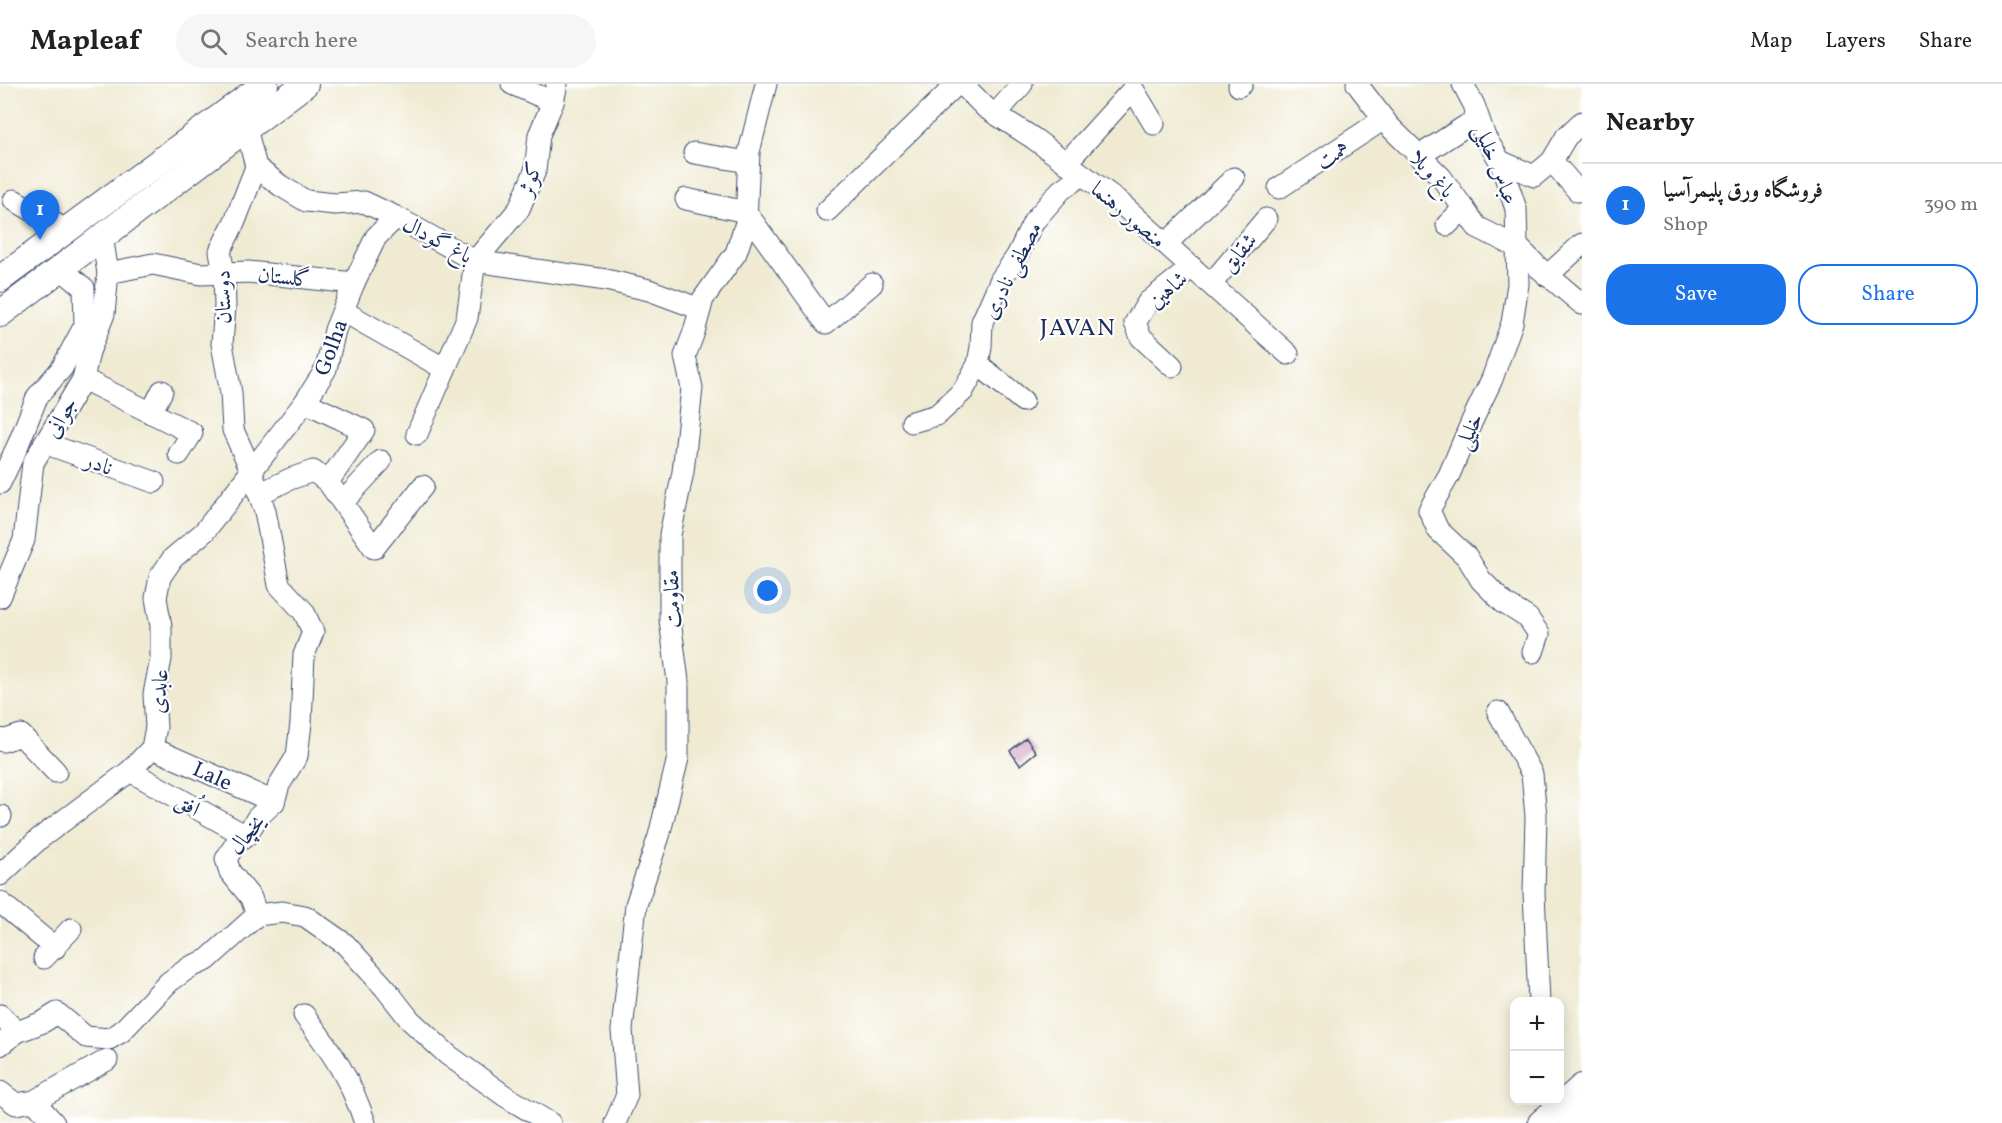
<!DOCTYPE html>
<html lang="en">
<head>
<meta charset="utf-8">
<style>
	:root { --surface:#fff; --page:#f6f6f6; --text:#202124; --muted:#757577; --line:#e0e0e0; --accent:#1a73e8 }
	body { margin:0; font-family:Vollkorn,Amiri,serif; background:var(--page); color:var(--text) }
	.controls { position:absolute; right:18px; bottom:18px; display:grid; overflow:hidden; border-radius:12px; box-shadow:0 3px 15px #0003 }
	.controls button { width:54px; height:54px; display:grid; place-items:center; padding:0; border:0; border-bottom:2px solid var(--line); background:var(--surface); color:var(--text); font:30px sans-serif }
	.you { position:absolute; left:768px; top:507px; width:21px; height:21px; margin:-15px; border:4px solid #fff; border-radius:50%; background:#1a73e8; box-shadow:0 0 0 9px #1a73e833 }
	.badge { display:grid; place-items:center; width:39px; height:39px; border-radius:50%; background:var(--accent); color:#fff; font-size:20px; font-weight:700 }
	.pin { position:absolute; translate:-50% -50px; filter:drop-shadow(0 2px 3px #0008) }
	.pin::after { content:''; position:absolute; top:32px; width:21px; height:18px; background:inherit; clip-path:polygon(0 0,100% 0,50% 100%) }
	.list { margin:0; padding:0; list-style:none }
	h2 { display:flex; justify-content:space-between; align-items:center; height:78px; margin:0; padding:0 24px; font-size:26px }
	h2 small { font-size:20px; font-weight:400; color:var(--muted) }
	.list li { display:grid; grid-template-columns:39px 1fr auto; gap:18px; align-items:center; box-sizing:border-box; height:84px; padding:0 24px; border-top:2px solid var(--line) }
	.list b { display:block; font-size:22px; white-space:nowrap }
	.list p { margin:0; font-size:20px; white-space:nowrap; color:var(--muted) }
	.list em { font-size:20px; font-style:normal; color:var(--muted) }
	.actions { display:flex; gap:12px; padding:18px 24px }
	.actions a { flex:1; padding:14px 0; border:2px solid var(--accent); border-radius:24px; text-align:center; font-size:21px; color:var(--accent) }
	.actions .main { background:var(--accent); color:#fff }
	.icon { flex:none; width:33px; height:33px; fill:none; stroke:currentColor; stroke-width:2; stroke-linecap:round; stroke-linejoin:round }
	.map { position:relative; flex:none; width:1582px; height:1039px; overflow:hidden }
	header { display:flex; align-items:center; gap:36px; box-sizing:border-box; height:84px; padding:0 30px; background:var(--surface); border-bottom:2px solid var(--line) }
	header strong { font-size:28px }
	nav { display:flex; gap:33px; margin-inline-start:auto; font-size:21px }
	.search { width:420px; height:54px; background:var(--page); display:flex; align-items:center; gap:15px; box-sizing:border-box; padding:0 21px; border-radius:33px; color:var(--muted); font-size:22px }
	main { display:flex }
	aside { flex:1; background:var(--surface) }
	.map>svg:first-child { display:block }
	.building { fill:#c692b3 }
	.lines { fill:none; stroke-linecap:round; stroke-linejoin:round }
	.minor-casing { stroke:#3b4b6f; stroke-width:23 }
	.major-casing { stroke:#3b4b6f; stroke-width:28 }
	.minor { stroke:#fff; stroke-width:21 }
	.major { stroke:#fff; stroke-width:26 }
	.labels { text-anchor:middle; stroke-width:4.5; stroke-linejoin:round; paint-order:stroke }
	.street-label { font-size:22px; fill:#1b2f5e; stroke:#fff }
	.neighbourhood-label { font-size:24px; letter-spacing:1.5px; fill:#1b2f5e; stroke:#fff }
</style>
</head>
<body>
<header>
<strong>Mapleaf</strong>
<div class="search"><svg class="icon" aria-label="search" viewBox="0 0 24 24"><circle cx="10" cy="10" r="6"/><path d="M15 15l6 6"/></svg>Search here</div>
<nav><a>Map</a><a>Layers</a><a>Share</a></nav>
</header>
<main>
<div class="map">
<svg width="1582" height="1039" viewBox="0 0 1582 1039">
	<rect width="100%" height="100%" fill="#fff"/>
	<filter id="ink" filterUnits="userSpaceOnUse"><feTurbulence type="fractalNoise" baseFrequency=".0167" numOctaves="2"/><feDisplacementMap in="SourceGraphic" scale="12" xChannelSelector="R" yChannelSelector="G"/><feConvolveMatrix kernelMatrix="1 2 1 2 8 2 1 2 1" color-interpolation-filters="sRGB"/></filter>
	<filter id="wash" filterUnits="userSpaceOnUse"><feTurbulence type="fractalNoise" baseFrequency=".008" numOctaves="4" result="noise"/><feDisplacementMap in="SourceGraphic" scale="24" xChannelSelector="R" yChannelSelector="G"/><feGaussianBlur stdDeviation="1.35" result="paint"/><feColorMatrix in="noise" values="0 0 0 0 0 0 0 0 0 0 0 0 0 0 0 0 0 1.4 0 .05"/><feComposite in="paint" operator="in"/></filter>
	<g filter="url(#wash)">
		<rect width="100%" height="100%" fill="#efead1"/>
		<g id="blocks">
			<path class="building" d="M1026,654L1036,668L1020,681L1010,667Z"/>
		</g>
	</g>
	<g filter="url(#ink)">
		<use href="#blocks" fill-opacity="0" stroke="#3b4b6f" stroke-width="1.5"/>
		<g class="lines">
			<g class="minor-casing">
				<g id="minor">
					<path d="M512,0L553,18"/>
					<path d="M962,0L986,24L1033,54L1117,116L1288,270"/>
					<path d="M1357,0L1389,42L1441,93L1477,143L1519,164L1539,184L1582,220"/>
					<path d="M1463,0L1474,21L1485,53L1500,77L1516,125L1518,200L1512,239L1492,295L1472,337L1449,391L1429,426L1438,446L1467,473L1481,496L1504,519L1528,534L1539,550L1533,568"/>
					<path d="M1239,2L1242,0"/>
					<path d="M996,30L1022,0"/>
					<path d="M694,69L748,78"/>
					<path d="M1419,72L1478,34"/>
					<path d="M1500,77L1534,92L1552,77L1566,53L1582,38"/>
					<path d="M1552,77L1578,107"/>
					<path d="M1066,79L1133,5L1154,40"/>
					<path d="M256,83L281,102L306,117L335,120L364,118L396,133L475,177L606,196L649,206L700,225"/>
					<path d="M1279,104L1384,35"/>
					<path d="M686,115L746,128L826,239L872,200"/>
					<path d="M14,116L66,146"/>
					<path d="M827,127L957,0"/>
					<path d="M1447,141L1464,124"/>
					<path d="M1166,160L1234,94"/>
					<path d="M108,189L153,180L201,190L248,188L354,199"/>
					<path d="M1547,192L1582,160"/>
					<path d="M1211,200L1266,135"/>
					<path d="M343,227L445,285"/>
					<path d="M978,280L1023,317"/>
					<path d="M1172,282L1141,253L1135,239L1148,218L1192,183"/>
					<path d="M83,295L192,349L179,370"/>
					<path d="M305,318L364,346L328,398"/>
					<path d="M151,329L162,307"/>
					<path d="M912,338L937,331L963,307L978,280L981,263L982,238L1001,195L1017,172L1034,137L1061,106L1082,91"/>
					<path d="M417,350L467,234L475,177L519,125L535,87L539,51L553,18L557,0"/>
					<path d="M44,359L154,398"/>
					<path d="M0,399L18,361L37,313L62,284L85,241L84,204L60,184"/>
					<path d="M259,410L290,395L313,387L328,398L374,464L423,402"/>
					<path d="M343,418L381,377"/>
					<path d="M0,513L24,456L33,379L83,295L89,268L104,230L108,189L102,152"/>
					<path d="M1498,628L1532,690L1536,732L1534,809L1539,918"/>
					<path d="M0,655L3,657L21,651L56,688"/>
					<path d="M152,664L274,718"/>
					<path d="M130,687L246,752"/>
					<path d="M0,732H1"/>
					<path d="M0,791L39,755L130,687L152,664L156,643L154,610L161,575V542L156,514L160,493L173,474L204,448L305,318L326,285L335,246L354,199L376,153L396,133"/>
					<path d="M0,818L55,864"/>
					<path d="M257,831L282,828L305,832L345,860L385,904L410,936L448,971L505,1012L550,1039"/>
					<path d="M44,874L71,845"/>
					<path d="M0,931L17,948"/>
					<path d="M304,931C331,966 351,996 365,1039"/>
					<path d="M0,961L17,948L43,938L57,929L86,953L109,955L121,948L169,898L190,883L207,876L257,831L251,814L230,788L226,775L236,759L246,752L257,734L274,718L279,701L297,672L301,639L304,571L313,548L304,528L279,501L265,427L251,386L233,346L231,309L222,260L225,222L224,189L220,167L235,137L256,83L246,44"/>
					<path d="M0,1008L16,1020L34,1017L107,976"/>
					<path d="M34,1017L54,1039"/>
					<path d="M615,1039L627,1011L622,946L636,821L659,752L678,674V597L670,536V451L683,388L692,304L685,272L694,248L703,215L736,169L746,139L749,68L766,0"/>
				</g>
			</g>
			<g class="major-casing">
				<g id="major">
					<path d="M0,195L265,0"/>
					<path d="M0,230L305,0"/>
					<path d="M1541,1039L1582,1003"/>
					<path d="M1572,1039L1582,1031"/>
				</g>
			</g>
			<use href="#minor" class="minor"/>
			<use href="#major" class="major"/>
		</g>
	</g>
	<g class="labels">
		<g class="street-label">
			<text transform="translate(1332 70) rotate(-33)" y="8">همت</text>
			<text transform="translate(1497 80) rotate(68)" y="8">عباس خلیلی</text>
			<text transform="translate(1433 89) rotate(48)" y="8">باغ ویلا</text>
			<text transform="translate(529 95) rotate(-73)" y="8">کوثر</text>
			<text transform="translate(1129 130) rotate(40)" y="8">منصور رهنما</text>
			<text transform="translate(438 155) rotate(28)" y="8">باغ گودال</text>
			<text transform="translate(1238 168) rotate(-50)" y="8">شقایق</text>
			<text transform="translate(1011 186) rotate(-63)" y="8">مصطفی نادری</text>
			<text transform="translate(284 192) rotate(6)" y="8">گلستان</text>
			<text transform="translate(1167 205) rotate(-41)" y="8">شاهین</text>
			<text transform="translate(222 213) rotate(-91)" y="8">دوستان</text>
			<text transform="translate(330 263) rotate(-70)" y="8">Golha</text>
			<text transform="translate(60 333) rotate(-59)" y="8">جوانی</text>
			<text transform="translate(1468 347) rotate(-66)" y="8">خلیلی</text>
			<text transform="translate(99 379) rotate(20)" y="8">نادر</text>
			<text transform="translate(671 515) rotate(-92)" y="8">مقاومت</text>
			<text transform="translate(158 607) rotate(-85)" y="8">عابدی</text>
			<text transform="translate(213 691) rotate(24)" y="8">Lale</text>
			<text transform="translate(188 720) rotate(29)" y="8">اُفق</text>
			<text transform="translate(246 750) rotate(-51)" y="8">یخچال</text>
		</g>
		<g class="neighbourhood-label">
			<text x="1078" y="251">JAVAN</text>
		</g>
	</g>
</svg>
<div class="controls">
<button>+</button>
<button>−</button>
</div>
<div class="you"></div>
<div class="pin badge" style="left:40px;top:156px">1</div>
</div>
<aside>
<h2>Nearby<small></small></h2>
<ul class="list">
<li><span class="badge">1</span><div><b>فروشگاه ورق پلیمرآسیا</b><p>Shop</p></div><em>390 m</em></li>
</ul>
<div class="actions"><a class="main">Save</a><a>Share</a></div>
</aside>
</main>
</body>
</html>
